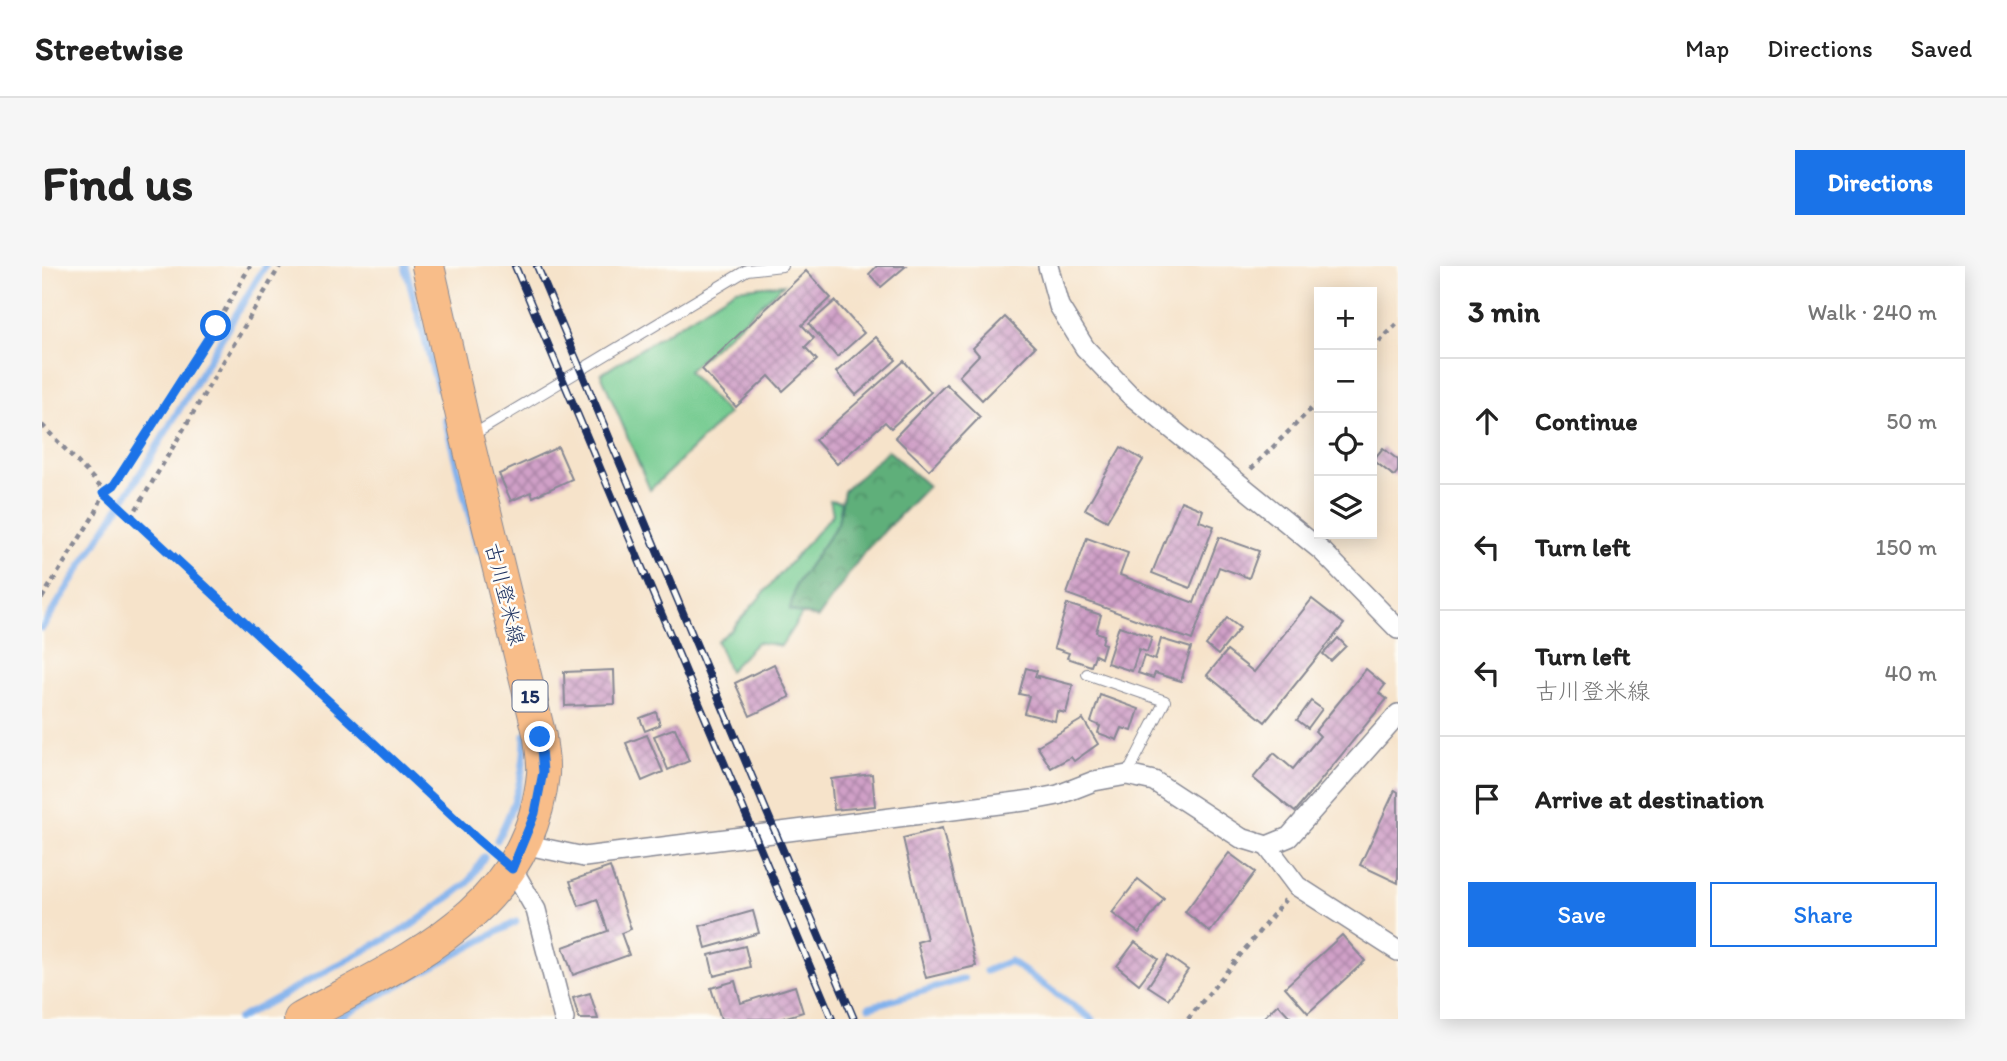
<!DOCTYPE html>
<html lang="en">
<head>
<meta charset="utf-8">
<style>
	:root { --surface:#fff; --page:#f6f6f6; --text:#222; --muted:#767676; --line:#e0e0e0; --accent:#1a73e8 }
	body { margin:0; font-family:Itim,"Klee One",sans-serif; background:var(--page); color:var(--text) }
	.controls { position:absolute; right:21px; top:21px; display:grid; overflow:hidden; border-radius:0px; box-shadow:0 4px 18px #0003 }
	.controls button { width:63px; height:63px; display:grid; place-items:center; padding:0; border:0; border-bottom:2px solid var(--line); background:var(--surface); color:var(--text); font:35px sans-serif }
	.stop { position:absolute; width:21px; height:21px; margin:-16px; border:5px solid #1a73e8; border-radius:50%; background:#fff }
	.stop.end { background:#1a73e8; border-color:#fff; box-shadow:0 2px 7px #0008 }
	.list { margin:0; padding:0; list-style:none }
	h2 { display:flex; justify-content:space-between; align-items:center; height:91px; margin:0; padding:0 28px; font-size:30px }
	h2 small { font-size:23px; font-weight:400; color:var(--muted) }
	.list li { display:grid; grid-template-columns:46px 1fr auto; gap:21px; align-items:center; box-sizing:border-box; height:126px; padding:0 28px; border-top:2px solid var(--line) }
	.list b { display:block; font-size:26px; white-space:nowrap }
	.list p { margin:0; font-size:23px; white-space:nowrap; color:var(--muted) }
	.list em { font-size:23px; font-style:normal; color:var(--muted) }
	.actions { display:flex; gap:14px; padding:21px 28px }
	.actions a { flex:1; padding:16px 0; border:2px solid var(--accent); border-radius:0px; text-align:center; font-size:24px; color:var(--accent) }
	.actions .main { background:var(--accent); color:#fff }
	.icon { flex:none; width:38px; height:38px; fill:none; stroke:currentColor; stroke-width:2; stroke-linecap:round; stroke-linejoin:round }
	.map { position:relative; flex:none; width:1356px; height:753px; overflow:hidden; border-radius:0px }
	header { display:flex; align-items:center; gap:42px; box-sizing:border-box; height:98px; padding:0 35px; background:var(--surface); border-bottom:2px solid var(--line) }
	header strong { font-size:33px }
	nav { display:flex; gap:38px; margin-inline-start:auto; font-size:24px }
	.intro { display:flex; align-items:center; justify-content:space-between; box-sizing:border-box; height:168px; padding:0 42px }
	h1 { margin:0; font-size:49px }
	.button { padding:18px 32px; border-radius:0px; background:var(--accent); color:#fff; font-size:24px; font-weight:700 }
	main { display:flex; gap:42px; padding:0 42px }
	aside { flex:1; background:var(--surface); border-radius:0px; box-shadow:0 4px 18px #0003 }
	.map>svg:first-child { display:block }
	.grass { fill:#74cb90; stroke:#487d77; stroke-width:2 }
	.forest { fill:url(#forest-crowns); stroke:#3d6f6c; stroke-width:2 }
	.lines { fill:none; stroke-linecap:round; stroke-linejoin:round }
	.stream { stroke:#81b1ec; stroke-width:7 }
	.building { fill:url(#building-cross-hatch) }
	.service-casing { stroke:#888994; stroke-width:12 }
	.minor-casing { stroke:#888994; stroke-width:22 }
	.primary-casing { stroke:#888994; stroke-width:34 }
	.path { stroke:#888994; stroke-width:4.5; stroke-dasharray:5 5; stroke-linecap:butt }
	.service { stroke:#fff; stroke-width:10 }
	.minor { stroke:#fff; stroke-width:19 }
	.primary { stroke:#f8bd89; stroke-width:32 }
	.rail-casing { stroke:#1b2f5e; stroke-width:8 }
	.rail { stroke:#fdfcf7; stroke-width:5; stroke-dasharray:16; stroke-linecap:butt }
	.route { stroke:#1a73e8; stroke-width:9 }
	.labels { text-anchor:middle; stroke-width:5; stroke-linejoin:round; paint-order:stroke }
	.shield { fill:#fdfcf7; stroke:#5f6c8c; stroke-width:2 }
	.shield-label { font-size:19px; font-weight:bold; fill:#1b2f5e }
	.street-label { font-size:21px; fill:#1b2f5e; stroke:#fdfcf7 }
</style>
</head>
<body>
<header>
<strong>Streetwise</strong>
<nav><a>Map</a><a>Directions</a><a>Saved</a></nav>
</header>
<div class="intro"><h1>Find us</h1><a class="button">Directions</a></div>
<main>
<div class="map">
<svg width="1356" height="753" viewBox="0 0 1356 753">
	<defs>
		<pattern id="forest-crowns" width="20" height="18" patternUnits="userSpaceOnUse" patternTransform="scale(1.75)"><rect width="20" height="18" fill="#5faf7a"/><path d="M2 6a3 3 0 1 1 6 0M12 15a3 3 0 1 1 6 0" fill="none" stroke="#4e8f67"/></pattern>
		<pattern id="building-cross-hatch" width="8" height="8" patternUnits="userSpaceOnUse" patternTransform="scale(1.75)"><rect width="8" height="8" fill="#d0a0c7"/><path d="M0 0l8 8M0 8l8-8" fill="none" stroke="#a883a5"/></pattern>
	</defs>
	<rect width="100%" height="100%" fill="#fdfcf7"/>
	<filter id="ink" filterUnits="userSpaceOnUse"><feTurbulence type="fractalNoise" baseFrequency=".0143" numOctaves="2"/><feDisplacementMap in="SourceGraphic" scale="14" xChannelSelector="R" yChannelSelector="G"/><feConvolveMatrix kernelMatrix="1 2 1 2 8 2 1 2 1" color-interpolation-filters="sRGB"/></filter>
	<filter id="wash" filterUnits="userSpaceOnUse"><feTurbulence type="fractalNoise" baseFrequency=".00686" numOctaves="4" result="noise"/><feDisplacementMap in="SourceGraphic" scale="28" xChannelSelector="R" yChannelSelector="G"/><feGaussianBlur stdDeviation="1.57" result="paint"/><feColorMatrix in="noise" values="0 0 0 0 0 0 0 0 0 0 0 0 0 0 0 0 0 1.4 0 .05"/><feComposite in="paint" operator="in"/></filter>
	<g filter="url(#wash)">
		<rect width="100%" height="100%" fill="#f6e3ca"/>
		<g class="grass">
			<path d="M742,18L646,105L686,148L608,224L559,108L694,23Z"/>
			<path d="M788,234L800,236L796,257L754,319L748,344L760,348L739,380L715,376L687,405L675,375L690,363L791,248Z"/>
		</g>
		<path class="forest" d="M846,184L886,220L823,285L776,352L748,344L754,319L796,257L802,225Z"/>
		<g class="lines">
			<g class="stream">
				<path d="M363,0L396,122"/>
				<path d="M403,153L436,284"/>
				<path d="M0,362L110,189L223,0"/>
				<path d="M455,574C473,540 483,508 483,469"/>
				<path d="M944,705L968,695L1050,753"/>
				<path d="M827,741L922,713"/>
				<path d="M196,753L370,659L426,617L442,591"/>
				<path d="M293,753L474,656"/>
			</g>
		</g>
		<g id="blocks">
			<g class="building">
				<path d="M835,0H864L839,21L827,8Z"/>
				<path d="M764,5L789,32L760,59L772,72L763,81L775,94L741,125L727,110L694,141L660,103Z"/>
				<path d="M793,35L822,67L795,91L767,58Z"/>
				<path d="M963,51L993,81L940,134L917,110L937,89L931,82Z"/>
				<path d="M834,71L854,94L814,129L794,106Z"/>
				<path d="M862,95L889,126L849,162L843,156L795,198L773,174Z"/>
				<path d="M904,118L938,151L887,204L853,171Z"/>
				<path d="M516,181L530,213L491,231L489,226L469,235L457,208Z"/>
				<path d="M1079,181L1101,194L1065,255L1043,243Z"/>
				<path d="M1341,182L1356,194V205L1352,210L1331,194Z"/>
				<path d="M1139,235L1161,244L1157,255L1172,260L1148,322L1110,307Z"/>
				<path d="M1177,271L1217,285L1207,312L1177,301L1150,374L1025,328L1045,272L1086,287L1078,309L1152,337Z"/>
				<path d="M1270,333L1302,358L1223,456L1165,409L1185,385L1212,406Z"/>
				<path d="M1025,338L1059,349L1054,366L1062,369L1060,377L1063,378L1059,392L1053,389L1049,400L1025,392L1027,387L1012,382Z"/>
				<path d="M1185,352L1198,362L1176,389L1164,379Z"/>
				<path d="M1077,360L1110,371L1105,386L1097,383L1090,405L1065,397Z"/>
				<path d="M1296,372L1304,380L1289,395L1281,388Z"/>
				<path d="M1119,373L1149,382L1139,415L1113,407L1111,412L1096,407L1102,390L1113,394Z"/>
				<path d="M732,398L748,431L708,450L693,417Z"/>
				<path d="M984,402L995,405L993,411L996,412V410L1031,419L1024,447L1015,445L1013,455L982,447L987,430L977,428Z"/>
				<path d="M1324,403L1343,419L1337,427L1345,433L1253,546L1211,512L1232,487L1251,503L1278,470L1273,465Z"/>
				<path d="M572,404L573,438L523,440L522,406Z"/>
				<path d="M1058,429L1097,443L1090,465L1080,462L1075,474L1056,467L1058,460L1049,456Z"/>
				<path d="M1269,435L1280,443L1266,462L1255,454Z"/>
				<path d="M614,446L618,459L603,465L598,452Z"/>
				<path d="M1041,453L1056,478L1032,495L1029,491L1009,502L995,480Z"/>
				<path d="M633,462L647,495L626,504L612,470Z"/>
				<path d="M605,469L621,506L600,515L584,477Z"/>
				<path d="M830,508L833,540L792,544L789,513Z"/>
				<path d="M1353,524L1356,526V617L1318,599Z"/>
				<path d="M900,562L934,700L884,712L875,676L885,673L861,572Z"/>
				<path d="M1187,587L1213,606L1168,666L1143,646Z"/>
				<path d="M568,601L589,663L579,667L587,689L531,709L521,681L566,665L555,633L537,640L528,615Z"/>
				<path d="M1096,613L1122,633L1097,667L1070,647Z"/>
				<path d="M711,645L717,667L664,682L658,660Z"/>
				<path d="M1300,669L1323,695L1266,747L1243,721Z"/>
				<path d="M1093,676L1116,693L1097,718L1075,700Z"/>
				<path d="M703,680L708,701L672,710L667,689Z"/>
				<path d="M1126,690L1146,704L1126,733L1106,720Z"/>
				<path d="M693,715L699,737L753,720L761,746L738,753H679L669,722Z"/>
				<path d="M548,727L556,753H537L531,732Z"/>
				<path d="M1236,738L1250,753H1220Z"/>
			</g>
		</g>
	</g>
	<g filter="url(#ink)">
		<use href="#blocks" fill-opacity="0" stroke="#888994" stroke-width="2"/>
		<g class="lines">
			<g class="service-casing">
				<g id="service">
					<path d="M429,170L705,4L740,0"/>
					<path d="M1045,408L1123,435L1085,509"/>
				</g>
			</g>
			<g class="minor-casing">
				<g id="minor">
					<path d="M1006,0L1017,40L1043,82L1087,128L1281,286L1356,363"/>
					<path d="M481,578L542,591L990,534L1016,529L1052,515L1085,509L1112,515L1199,572L1225,580L1247,571L1356,448"/>
					<path d="M1225,580L1255,620L1356,685"/>
					<path d="M470,602L494,644L522,753"/>
				</g>
			</g>
			<g class="primary-casing">
				<path id="primary" d="M258,753C364,694 487,647 501,508C502,496 499,482 498,471L425,172L386,0"/>
			</g>
			<g class="path">
				<path d="M1330,83L1356,57"/>
				<path d="M0,159L89,252L448,584"/>
				<path d="M1209,203L1277,135"/>
				<path d="M89,252L238,0"/>
				<path d="M0,332L54,246L62,226L72,219L174,60L208,0"/>
				<path d="M1146,753L1243,634"/>
			</g>
			<use href="#service" class="service"/>
			<use href="#minor" class="minor"/>
			<use href="#primary" class="primary"/>
			<g class="rail-casing">
				<g id="rail">
					<path d="M473,0L790,753"/>
					<path d="M495,0L812,753"/>
				</g>
			</g>
			<use href="#rail" class="rail"/>
		</g>
	</g>
	<g class="lines" filter="url(#ink)">
		<path class="route" d="M174,60L72,219L62,226L435,573L470,603L493,547L501,506L498,471"/>
	</g>
	<g class="labels">
		<rect class="shield" x="470.5" y="414.5" width="35" height="31" rx="5"/>
		<g class="shield-label">
			<text x="488" y="437">15</text>
		</g>
		<g class="street-label">
			<text transform="translate(463 328) rotate(76)" y="7">古川登米線</text>
		</g>
	</g>
</svg>
<div class="controls">
<button>+</button>
<button>−</button>
<button><svg class="icon" aria-label="locate" viewBox="0 0 24 24"><circle cx="12" cy="12" r="6"/><path d="M12 2v4M12 18v4M2 12h4M18 12h4"/></svg></button>
<button><svg class="icon" aria-label="layers" viewBox="0 0 24 24"><path d="M12 4l9 5-9 5-9-5zM3 14l9 5 9-5"/></svg></button>
</div>
<div class="stop" style="left:174px;top:60px"></div>
<div class="stop end" style="left:498px;top:471px"></div>
</div>
<aside>
<h2>3 min<small>Walk · 240 m</small></h2>
<ul class="list">
<li><svg class="icon" aria-label="ahead" viewBox="0 0 24 24"><path d="M12 20V5M6 11l6-6 6 6"/></svg><div><b>Continue</b></div><em>50 m</em></li>
<li><svg class="icon" aria-label="left" viewBox="0 0 24 24"><path d="M17 20v-9H6M10 6l-5 5 5 5"/></svg><div><b>Turn left</b></div><em>150 m</em></li>
<li><svg class="icon" aria-label="left" viewBox="0 0 24 24"><path d="M17 20v-9H6M10 6l-5 5 5 5"/></svg><div><b>Turn left</b><p>古川登米線</p></div><em>40 m</em></li>
<li><svg class="icon" aria-label="arrive" viewBox="0 0 24 24"><path d="M6 21V4h12l-3 4 3 4H6"/></svg><div><b>Arrive at destination</b></div></li>
</ul>
<div class="actions"><a class="main">Save</a><a>Share</a></div>
</aside>
</main>
</body>
</html>
